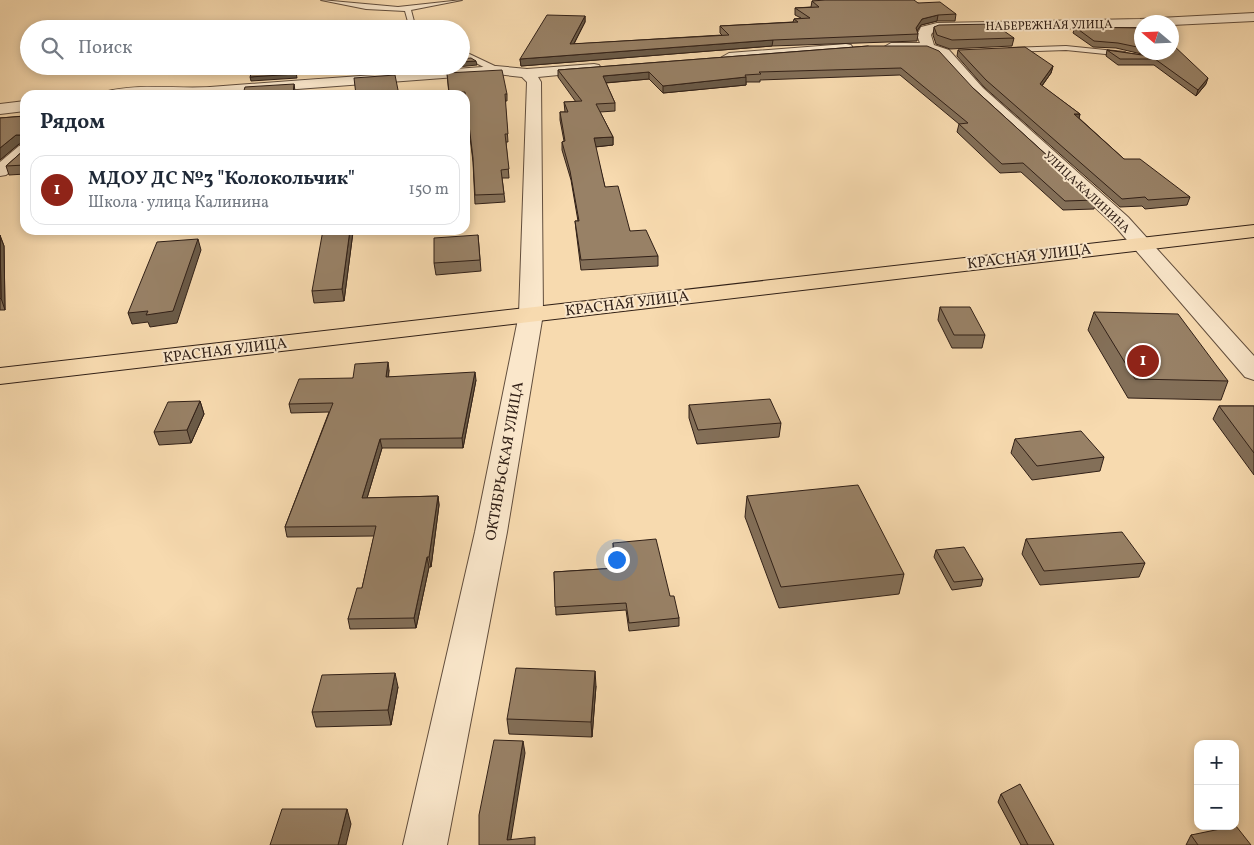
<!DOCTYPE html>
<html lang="ru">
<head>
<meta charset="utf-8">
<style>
	:root { --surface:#fff; --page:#f2f2f3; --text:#1f2937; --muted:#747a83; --line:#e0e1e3; --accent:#8f2418 }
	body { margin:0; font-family:Vollkorn,serif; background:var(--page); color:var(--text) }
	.controls { position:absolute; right:15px; bottom:15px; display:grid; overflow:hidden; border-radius:10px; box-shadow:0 2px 8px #0003 }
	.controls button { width:45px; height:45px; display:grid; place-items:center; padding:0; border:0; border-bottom:1px solid var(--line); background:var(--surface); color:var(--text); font:25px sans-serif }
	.compass { position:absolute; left:1134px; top:15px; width:45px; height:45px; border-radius:50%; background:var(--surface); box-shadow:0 2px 8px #0003; rotate:289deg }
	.you { position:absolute; left:616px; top:559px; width:18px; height:18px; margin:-12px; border:4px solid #fff; border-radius:50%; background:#1a73e8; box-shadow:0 0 0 8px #1a73e833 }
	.badge { display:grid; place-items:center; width:32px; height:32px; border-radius:50%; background:var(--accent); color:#fff; font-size:16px; font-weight:700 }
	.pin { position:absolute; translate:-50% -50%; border:2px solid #fff; box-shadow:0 1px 5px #0006 }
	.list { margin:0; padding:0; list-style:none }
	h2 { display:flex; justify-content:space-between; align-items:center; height:65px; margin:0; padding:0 20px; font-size:21px }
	h2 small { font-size:16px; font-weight:400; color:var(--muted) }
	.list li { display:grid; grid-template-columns:32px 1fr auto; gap:15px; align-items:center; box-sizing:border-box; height:70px; margin:0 10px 10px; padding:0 10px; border:1px solid var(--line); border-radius:15px }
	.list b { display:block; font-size:19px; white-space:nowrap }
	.list p { margin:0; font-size:16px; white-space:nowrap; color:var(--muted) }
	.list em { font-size:16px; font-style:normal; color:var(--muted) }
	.icon { flex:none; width:28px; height:28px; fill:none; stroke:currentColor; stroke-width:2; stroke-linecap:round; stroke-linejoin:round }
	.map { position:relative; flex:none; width:1254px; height:845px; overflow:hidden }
	.search { position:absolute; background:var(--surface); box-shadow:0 2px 8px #0003; left:20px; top:20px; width:450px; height:55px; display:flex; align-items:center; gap:12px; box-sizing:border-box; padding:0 18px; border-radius:28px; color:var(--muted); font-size:19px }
	.panel { position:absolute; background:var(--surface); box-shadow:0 2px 8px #0003; left:20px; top:90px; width:450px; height:145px; border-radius:15px }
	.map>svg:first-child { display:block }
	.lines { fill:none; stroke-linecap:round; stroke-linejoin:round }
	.service-casing { stroke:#624e3d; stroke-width:2 }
	.minor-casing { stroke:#624e3d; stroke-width:2 }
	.tertiary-casing { stroke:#624e3d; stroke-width:2 }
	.primary-casing { stroke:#312017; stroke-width:2 }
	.service { fill:#fae7cb; fill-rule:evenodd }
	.minor { fill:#fae7cb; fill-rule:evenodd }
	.tertiary { fill:#fae7cb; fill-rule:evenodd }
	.primary { fill:#f7daaf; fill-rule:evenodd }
	.wall { fill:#836f58; stroke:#312017 }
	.shaded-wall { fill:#6a5a47; stroke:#312017 }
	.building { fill:#988166; stroke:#312017 }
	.labels { text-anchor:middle; stroke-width:4; stroke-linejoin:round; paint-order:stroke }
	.far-street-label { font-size:12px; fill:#312017; stroke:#fae7cb }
	.street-label { font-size:15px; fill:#312017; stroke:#fae7cb }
</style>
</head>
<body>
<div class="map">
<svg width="1254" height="845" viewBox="0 0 1254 845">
	<rect width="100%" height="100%" fill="#f7daaf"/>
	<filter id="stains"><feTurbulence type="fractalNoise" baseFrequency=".004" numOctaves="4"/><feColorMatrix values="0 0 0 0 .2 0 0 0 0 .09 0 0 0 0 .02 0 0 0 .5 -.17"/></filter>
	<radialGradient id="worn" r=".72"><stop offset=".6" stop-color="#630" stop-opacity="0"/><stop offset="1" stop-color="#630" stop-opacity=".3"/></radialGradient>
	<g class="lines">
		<g class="service-casing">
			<g id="service">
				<path d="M321,0L398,7L462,0L411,10L416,29H410L405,11L366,9Z"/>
				<path d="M1066,46L1125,52L1128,54L1125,56L1066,50L1009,52L1006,50L1009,48Z"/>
				<path d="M461,50L499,68L500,70L493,72L461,55Z"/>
			</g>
		</g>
		<g class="minor-casing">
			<g id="minor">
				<path d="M1254,13V21L1172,25V22H1142V27L937,31L932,33L931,35L934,45L949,50L983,88L1128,217L1254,356V380L1245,377L1114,225L973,94L939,56L926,51H891L884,47L891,43H920L917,35L921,27L937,23L1140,19Z"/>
				<path d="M846,44L851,45L853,48L851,51L729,61L722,57L729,53Z"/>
				<path d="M594,64L599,65L601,68L599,71L538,77L541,82L543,314L507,532L447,845H403L475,532L519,314L527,82L522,77L496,74L219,95H101L104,92C138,83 175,89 210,87C305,80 401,73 496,66L527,69Z"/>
				<path d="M25,101V111L0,114V104Z"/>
			</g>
		</g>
		<g class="tertiary-casing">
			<path id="tertiary" d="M25,145V159L6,175L0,176V162L19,146Z"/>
		</g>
		<g class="primary-casing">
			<path id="primary" d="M1254,225V237L0,384V368Z"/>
		</g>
		<use href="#service" class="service"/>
		<use href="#minor" class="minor"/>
		<use href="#tertiary" class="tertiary"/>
		<use href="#primary" class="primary"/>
	</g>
	<g class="wall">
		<path d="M812,1L918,3L956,14L955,21H937L921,25L917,31L918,34L917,41L772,46L521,66L520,59L585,16V22L574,44L722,35L720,33V26L793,22L794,19L801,18L795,15V8L811,7Z"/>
		<path d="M934,27L1014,38L1012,46L950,49L936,44L933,35Z"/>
		<path d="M1075,27L1142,28V52H1172L1206,84L1196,96L1154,65H1118L1106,56L1107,50L1150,56L1116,48L1093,47L1073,33Z"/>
		<path d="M868,46L973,88L1096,200L1094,209L1063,210L1021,172L1000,173L957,132L959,124L900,75L760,80V82H746V85L663,93L649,79L606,83L615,103V111L600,112L613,137V145L595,147L605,187L630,231L658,256V266L581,270L576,230L575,221H578L571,180L562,150V142L564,141L560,120V112H565L564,102H576L558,77V70Z"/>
		<path d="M958,50L1053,66L1051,73L1042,86L1080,114L1079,118L1124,159L1190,197L1187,205L1145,209L1142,206L1120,207L984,87L957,56Z"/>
		<path d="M352,66H393V71L353,74Z"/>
		<path d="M447,73L507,94V101H505L508,142H506L509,178H502L505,202L475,204L473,162L465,95H449Z"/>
		<path d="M25,116V174L9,175L6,166L24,150L23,144H19L0,160V118Z"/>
		<path d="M353,232L344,301L314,303L312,291Z"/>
		<path d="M0,235L4,246L5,310H0Z"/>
		<path d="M478,235L481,271L436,275L434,263Z"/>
		<path d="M940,307L985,335L982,348H952L938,320Z"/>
		<path d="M1094,312L1228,381L1221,400L1128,398L1088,330Z"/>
		<path d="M389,370L388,377L476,380L463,448H382L367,498L438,496L439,505L431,567H429L416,628L350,629L348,619L362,588L374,536L287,537L285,527L329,412L291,413L289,404L353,378Z"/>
		<path d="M200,401L204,414L191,443L159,445L154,432Z"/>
		<path d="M689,405L781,423L779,437L697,444L689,418Z"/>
		<path d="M1219,406H1254V475L1213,419Z"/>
		<path d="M1015,439L1104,457L1100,471L1032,480L1011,453Z"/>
		<path d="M747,496L904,574L899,594L779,608L745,517Z"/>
		<path d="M1026,539L1145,563L1139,577L1040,585L1022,554Z"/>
		<path d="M613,543L670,596L679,618V626L629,631L626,610L556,615L554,572L616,568L613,550Z"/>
		<path d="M936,550L983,579L981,586L952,590L934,557Z"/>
		<path d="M596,686L592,737L509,734L507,719Z"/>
		<path d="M398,687L391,725L316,727L312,712Z"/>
		<path d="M1001,794L1054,845H1021L998,802Z"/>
		<path d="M1191,835L1251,845H1186Z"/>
	</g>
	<g class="shaded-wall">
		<path d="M938,15L937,21L921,25L915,34L916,28L922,19Z"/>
		<path d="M585,16V22L570,51V44Z"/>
		<path d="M773,40L772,46L521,66L520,59Z"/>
		<path d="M476,61L477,65L447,68V66H461V62Z"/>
		<path d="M1053,66L1051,73L1038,91L1040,84Z"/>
		<path d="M296,72L297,78L251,81L250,77Z"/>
		<path d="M649,72V79L603,83V76Z"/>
		<path d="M746,77V85L663,93V86Z"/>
		<path d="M1208,78L1206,84L1196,96L1198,90Z"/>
		<path d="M294,84L295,91V95H293Z"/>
		<path d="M1074,114H1080L1078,122Z"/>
		<path d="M16,135H23L25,144H19L0,160V148Z"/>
		<path d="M613,137V145L594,147V138Z"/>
		<path d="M350,230H353V232L344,301L342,289Z"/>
		<path d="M0,236L4,246L5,310L1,298Z"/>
		<path d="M198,239L201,250L177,323L150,327L148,322L132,324L128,313Z"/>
		<path d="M388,362L389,370L388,386L386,377Z"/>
		<path d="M475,372L476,380L463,448L462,438Z"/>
		<path d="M200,401L204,414L191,443L187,430Z"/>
		<path d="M380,439L382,448L364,508L362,498Z"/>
		<path d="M438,496L439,505L431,567L429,557Z"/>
		<path d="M427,557L429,567L416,628L414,618Z"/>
		<path d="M595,671L596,686L592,737L591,722Z"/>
		<path d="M395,673L398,687L391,725L388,710Z"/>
		<path d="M523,741L525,753L510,845L507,840Z"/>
		<path d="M347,809L351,824L346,845H338Z"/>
	</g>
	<g class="building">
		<path d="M825,0H914L918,3L940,2L956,14L938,15L922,19L916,28L918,34L773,40L520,59L547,15L585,16L570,44L729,35L720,26L798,22L794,19L810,18L795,8L819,7L812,1Z"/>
		<path d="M994,24L1014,38L952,40L937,35L934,27L939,25Z"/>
		<path d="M1075,27L1142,28V48L1118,43L1094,41Z"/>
		<path d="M1172,44L1208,78L1198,90L1155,59H1120L1107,50L1149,56L1155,52H1172Z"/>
		<path d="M868,46H927L939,51L973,88L1096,200L1065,201L1023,163L1002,164L959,124L968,123L901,68L759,72L761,74L745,75L746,77L663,86L649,72L603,76L615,103L596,104L613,137L594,138L605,187L618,186L630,231L646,230L658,256L581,260L575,221H579L570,171L562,142L565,141L560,112H568L564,102L582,101L558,70Z"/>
		<path d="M1025,47L1053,66L1040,84L1080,114H1074L1124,159H1140L1190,197L1148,200L1145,197L1122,199L986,80L958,50Z"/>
		<path d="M471,58L476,61L461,62V59Z"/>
		<path d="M502,70L507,94H505L508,134H505L509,169L501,170L504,194L475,195L473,158L465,92H449L447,73Z"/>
		<path d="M296,72V74L250,77L251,74Z"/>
		<path d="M395,75L399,95H356L354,78Z"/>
		<path d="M294,84L293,95H246V94H243L245,87Z"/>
		<path d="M25,116V165L6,166L24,150L23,135H16L0,148V118Z"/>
		<path d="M323,230H350L342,289L312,291Z"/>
		<path d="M0,235L1,298L0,299Z"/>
		<path d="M478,235L480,260L434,263V238Z"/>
		<path d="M198,239L173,311L146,315L148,311L128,313L157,242Z"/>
		<path d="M940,307H970L985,335H954Z"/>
		<path d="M1094,312L1178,314L1228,381L1135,379Z"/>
		<path d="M388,362L386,377L475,372L462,438L380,439L362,498L438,496L429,557H427L414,618L348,619L357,588H362L376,526L285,527L333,403L289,404L299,379L353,378L355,364Z"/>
		<path d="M770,399L781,423L698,430L689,405Z"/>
		<path d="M200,401L187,430L154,432L168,402Z"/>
		<path d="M1219,406H1254V453Z"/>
		<path d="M1081,431L1104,457L1037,466L1015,439Z"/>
		<path d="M858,485L904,574L781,587L747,496Z"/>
		<path d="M1122,532L1145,563L1044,571L1026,539Z"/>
		<path d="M656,539L670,596H674L679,618L629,623L626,603L555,607L554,572L617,568L613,543Z"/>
		<path d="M964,547L983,579L954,582L936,550Z"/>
		<path d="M516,668L595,671L591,722L507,719Z"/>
		<path d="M395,673L388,710L312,712L322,675Z"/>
		<path d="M494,740L523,741L507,840L535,837V845H479V815Z"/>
		<path d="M1020,784L1054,845H1028L1001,794Z"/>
		<path d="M282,809H347L338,845H270Z"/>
		<path d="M1235,826H1236L1251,845H1198L1191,835Z"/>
	</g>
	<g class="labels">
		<g class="far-street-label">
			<text transform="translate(1049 25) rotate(-1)" y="4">НАБЕРЕЖНАЯ УЛИЦА</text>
			<text transform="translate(1087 192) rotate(43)" y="4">УЛИЦА КАЛИНИНА</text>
		</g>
		<g class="street-label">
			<text transform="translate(1029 256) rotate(-7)" y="5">КРАСНАЯ УЛИЦА</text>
			<text transform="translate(627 303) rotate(-7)" y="5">КРАСНАЯ УЛИЦА</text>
			<text transform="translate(225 350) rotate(-7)" y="5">КРАСНАЯ УЛИЦА</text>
			<text transform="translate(504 461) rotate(-80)" y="5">ОКТЯБРЬСКАЯ УЛИЦА</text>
		</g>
	</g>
	<rect width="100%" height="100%" filter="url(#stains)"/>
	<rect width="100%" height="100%" fill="url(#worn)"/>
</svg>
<div class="controls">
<button>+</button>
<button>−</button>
</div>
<svg class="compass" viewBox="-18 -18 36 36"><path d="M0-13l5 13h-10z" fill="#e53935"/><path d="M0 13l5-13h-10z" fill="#747a83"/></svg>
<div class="you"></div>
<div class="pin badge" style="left:1143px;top:361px">1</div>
<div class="search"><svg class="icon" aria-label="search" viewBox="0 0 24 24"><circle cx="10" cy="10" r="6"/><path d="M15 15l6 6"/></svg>Поиск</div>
<section class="panel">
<h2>Рядом<small></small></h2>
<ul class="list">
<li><span class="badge">1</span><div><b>МДОУ ДС №3 &quot;Колокольчик&quot;</b><p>Школа · улица Калинина</p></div><em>150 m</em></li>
</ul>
</section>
</div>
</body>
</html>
